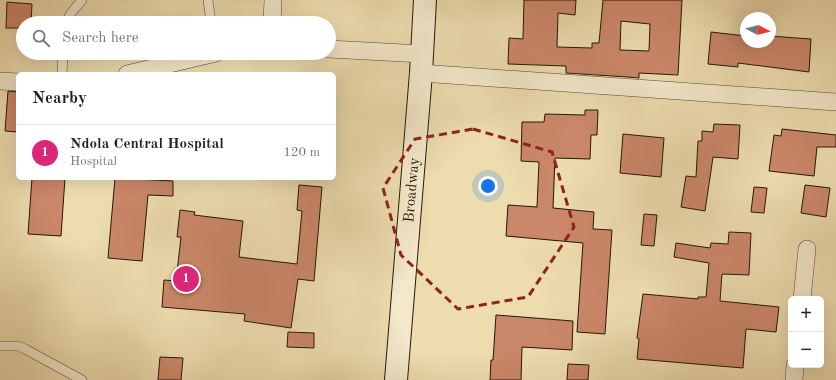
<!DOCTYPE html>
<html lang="en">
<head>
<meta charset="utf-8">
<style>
	:root { --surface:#fff; --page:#f6f6f6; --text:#222; --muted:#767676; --line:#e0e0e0; --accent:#db2777 }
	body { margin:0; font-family:"Old Standard TT",serif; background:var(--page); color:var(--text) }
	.controls { position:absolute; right:12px; bottom:12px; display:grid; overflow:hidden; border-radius:6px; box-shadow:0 4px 16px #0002 }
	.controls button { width:36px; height:36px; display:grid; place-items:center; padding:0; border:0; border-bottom:1px solid var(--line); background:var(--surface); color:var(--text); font:20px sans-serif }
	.compass { position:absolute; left:740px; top:12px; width:36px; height:36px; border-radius:50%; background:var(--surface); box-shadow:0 4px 16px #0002; rotate:97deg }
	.you { position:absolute; left:488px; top:186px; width:14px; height:14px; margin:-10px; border:3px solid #fff; border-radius:50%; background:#1a73e8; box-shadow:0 0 0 6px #1a73e833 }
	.badge { display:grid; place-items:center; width:26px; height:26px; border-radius:50%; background:var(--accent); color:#fff; font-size:13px; font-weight:700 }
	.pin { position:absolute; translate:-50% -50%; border:2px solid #fff; box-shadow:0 1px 4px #0006 }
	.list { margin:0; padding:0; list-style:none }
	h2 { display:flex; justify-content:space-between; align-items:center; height:52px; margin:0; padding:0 16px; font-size:17px }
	h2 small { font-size:13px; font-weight:400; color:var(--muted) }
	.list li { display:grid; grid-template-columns:26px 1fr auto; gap:12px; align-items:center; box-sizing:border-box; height:56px; padding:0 16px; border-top:1px solid var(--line) }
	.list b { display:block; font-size:15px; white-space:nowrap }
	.list p { margin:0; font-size:13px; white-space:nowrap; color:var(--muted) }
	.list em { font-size:13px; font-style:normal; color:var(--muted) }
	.icon { flex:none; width:22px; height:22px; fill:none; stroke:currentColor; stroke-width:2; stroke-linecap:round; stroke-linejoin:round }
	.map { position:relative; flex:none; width:836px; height:380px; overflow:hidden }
	.search { position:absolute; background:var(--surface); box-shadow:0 4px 16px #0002; left:16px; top:16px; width:320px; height:44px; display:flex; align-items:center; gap:10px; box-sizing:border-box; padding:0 14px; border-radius:22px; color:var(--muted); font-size:15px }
	.panel { position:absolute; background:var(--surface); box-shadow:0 4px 16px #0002; left:16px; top:72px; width:320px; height:108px; border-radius:6px }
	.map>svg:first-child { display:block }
	.building { fill:#cb8769; stroke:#22170c; fill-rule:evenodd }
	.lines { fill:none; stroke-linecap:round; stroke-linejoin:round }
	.service-casing { stroke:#554834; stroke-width:10 }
	.minor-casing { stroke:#554834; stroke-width:18 }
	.secondary-casing { stroke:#22170c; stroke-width:24 }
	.service { stroke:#f3e8ca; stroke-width:9 }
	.minor { stroke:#f3e8ca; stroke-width:17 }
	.secondary { stroke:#f3e8ca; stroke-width:22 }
	.marked { fill:none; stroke:#8f2418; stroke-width:3; stroke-dasharray:8 5; stroke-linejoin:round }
	.labels { text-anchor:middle; stroke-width:3; stroke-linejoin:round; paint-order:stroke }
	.street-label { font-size:15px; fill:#22170c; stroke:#f3e8ca }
</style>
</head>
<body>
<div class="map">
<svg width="836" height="380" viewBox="0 0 836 380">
	<rect width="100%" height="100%" fill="#eddcae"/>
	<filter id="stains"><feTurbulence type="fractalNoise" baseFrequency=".005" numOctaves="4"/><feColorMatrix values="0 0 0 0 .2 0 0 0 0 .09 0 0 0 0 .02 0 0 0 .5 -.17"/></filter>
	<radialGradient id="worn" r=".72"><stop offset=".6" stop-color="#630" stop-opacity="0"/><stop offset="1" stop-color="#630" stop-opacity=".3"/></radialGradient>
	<g class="building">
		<path d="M524,0H576L575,15L558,13L557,47L592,48V43H599L603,0H682L678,75L639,73V78L628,77L566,73V66L508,64L509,38L523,39ZM621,21L650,24L649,51L620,50Z"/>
		<path d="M7,2L32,4L31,23H23V28H6Z"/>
		<path d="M711,32L746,36V42H770V36L811,39L809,72L738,63V67L708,64Z"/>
		<path d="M8,91L18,92V132L5,131Z"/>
		<path d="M585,110H598L597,135H591L590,159L555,158L553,208L594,212L593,229L612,230L605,334L577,332L583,243L506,236L508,205L537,207L539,162L521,161L522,122H544L545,114L585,115Z"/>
		<path d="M714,124L740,125L738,159L713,157L705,211L681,207L686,176L696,177L698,141H702V131L713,132Z"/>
		<path d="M782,129L836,135V147H817L814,176L769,171L774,135L781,136Z"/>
		<path d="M623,134L664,138L661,177L620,173Z"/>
		<path d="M32,178H65L61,236L28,234Z"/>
		<path d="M115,178L173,181V196L148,195L142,261L108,258Z"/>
		<path d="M299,185L322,187L314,281L298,279L291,328L244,321L245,314L162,307L164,280L176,281L181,237H177L180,210L195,212L194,215L243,221L239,257L297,264L302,211L297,210Z"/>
		<path d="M805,185L830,188L826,217L801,213Z"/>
		<path d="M754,187L767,188L764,213L751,212Z"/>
		<path d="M644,214L657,215L654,246L641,245Z"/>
		<path d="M729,232L751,233L749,275L722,274L720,301L779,307L776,332L746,329L743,368L637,359L639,339L637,338L643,294L698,299V297H706L709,263L674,257L676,243L710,248L711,243L728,244Z"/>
		<path d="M496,315L573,321L572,350L522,347L521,380H490L491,360H493Z"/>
		<path d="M288,332L314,333V348L287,347Z"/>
		<path d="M160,357L183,358L181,380H158Z"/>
		<path d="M568,364L589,365L588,380H567Z"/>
	</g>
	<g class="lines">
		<g class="service-casing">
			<g id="service">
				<path d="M208,0L211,23"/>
				<path d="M66,23L71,13L82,0"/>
				<path d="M62,74L63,53"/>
				<path d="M0,346H18L25,349L82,380"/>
			</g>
		</g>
		<g class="minor-casing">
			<g id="minor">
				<path d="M272,23L273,0"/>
				<path d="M329,49L422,54"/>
				<path d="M421,73L836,102"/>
				<path d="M127,74L216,53"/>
				<path d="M0,81L18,82"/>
				<path d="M802,299L807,249"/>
				<path d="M794,380L795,365"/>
			</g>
		</g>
		<g class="secondary-casing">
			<path id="secondary" d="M396,380L421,73L425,0"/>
		</g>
		<use href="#service" class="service"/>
		<use href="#minor" class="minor"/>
		<use href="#secondary" class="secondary"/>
	</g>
	<path class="marked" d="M473,129L552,152L574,227L528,297L458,309L401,255L383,188L415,139Z"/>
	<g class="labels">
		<g class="street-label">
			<text transform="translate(411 190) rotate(-85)" y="5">Broadway</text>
		</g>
	</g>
	<rect width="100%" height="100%" filter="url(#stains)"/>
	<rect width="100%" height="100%" fill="url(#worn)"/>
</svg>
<div class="controls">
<button>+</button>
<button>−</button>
</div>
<svg class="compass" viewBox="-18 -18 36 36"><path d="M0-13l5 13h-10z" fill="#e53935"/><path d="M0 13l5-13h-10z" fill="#767676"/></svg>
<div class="you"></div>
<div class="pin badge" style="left:186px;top:279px">1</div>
<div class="search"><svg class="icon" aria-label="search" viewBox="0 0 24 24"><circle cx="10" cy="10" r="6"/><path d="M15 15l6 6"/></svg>Search here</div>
<section class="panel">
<h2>Nearby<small></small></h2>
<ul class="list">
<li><span class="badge">1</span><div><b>Ndola Central Hospital</b><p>Hospital</p></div><em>120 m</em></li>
</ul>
</section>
</div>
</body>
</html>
